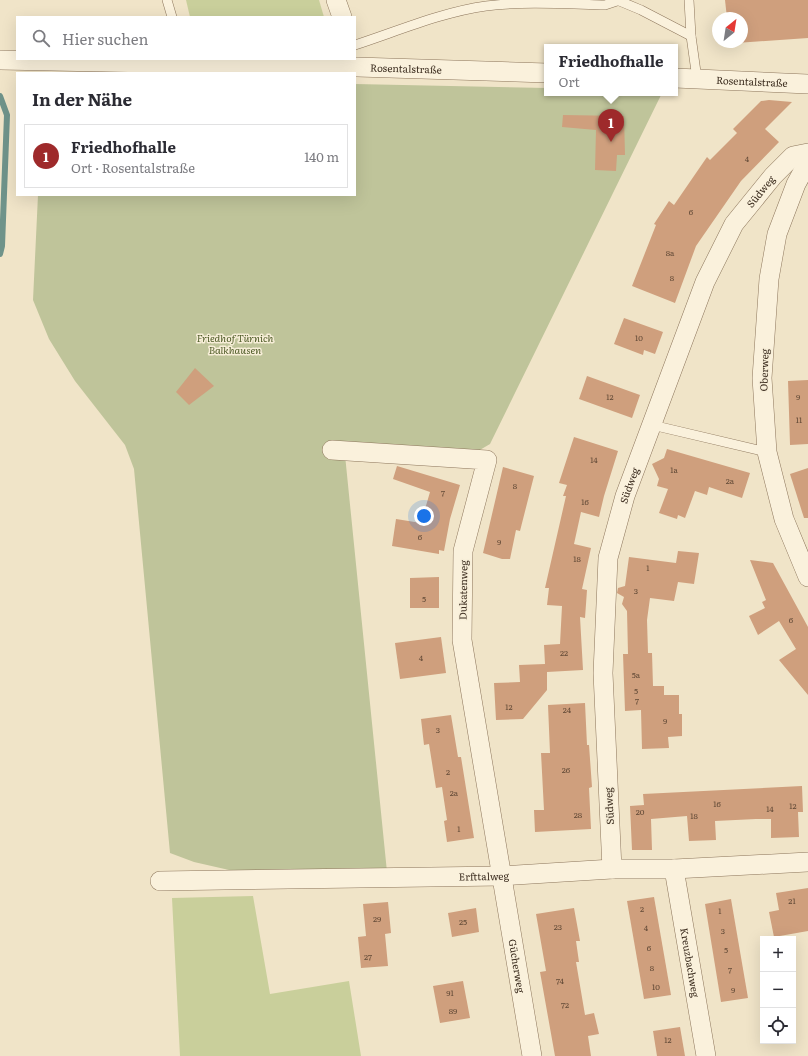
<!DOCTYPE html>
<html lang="de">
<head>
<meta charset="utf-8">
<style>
	:root { --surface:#fff; --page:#f7f7f7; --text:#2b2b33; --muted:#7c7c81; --line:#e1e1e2; --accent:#9e2a2b }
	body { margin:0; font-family:Literata,serif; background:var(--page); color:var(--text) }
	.controls { position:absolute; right:12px; bottom:12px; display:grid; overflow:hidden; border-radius:0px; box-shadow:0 4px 16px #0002 }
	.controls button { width:36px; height:36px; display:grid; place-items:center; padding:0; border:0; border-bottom:1px solid var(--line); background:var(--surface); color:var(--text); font:20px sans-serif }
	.compass { position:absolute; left:712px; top:12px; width:36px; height:36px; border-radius:50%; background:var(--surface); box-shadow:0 4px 16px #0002; rotate:30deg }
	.you { position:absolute; left:424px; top:516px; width:14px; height:14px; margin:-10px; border:3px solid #fff; border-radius:50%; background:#1a73e8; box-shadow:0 0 0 6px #1a73e833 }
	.badge { display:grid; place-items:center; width:26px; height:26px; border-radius:50%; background:var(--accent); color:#fff; font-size:13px; font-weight:700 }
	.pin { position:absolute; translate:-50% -33px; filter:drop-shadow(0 1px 2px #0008) }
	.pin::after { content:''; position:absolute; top:21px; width:14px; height:12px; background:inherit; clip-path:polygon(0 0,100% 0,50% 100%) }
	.popup { position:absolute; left:544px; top:44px; width:134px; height:52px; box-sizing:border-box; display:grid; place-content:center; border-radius:0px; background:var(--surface); filter:drop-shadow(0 1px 3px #0005); font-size:13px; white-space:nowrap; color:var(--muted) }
	.popup b { font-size:15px; color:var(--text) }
	.popup::after { content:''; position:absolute; left:50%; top:100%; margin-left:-8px; border:8px solid transparent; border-top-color:var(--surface) }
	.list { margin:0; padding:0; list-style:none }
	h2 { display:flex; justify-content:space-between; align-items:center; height:52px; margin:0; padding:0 16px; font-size:17px }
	h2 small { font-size:13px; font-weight:400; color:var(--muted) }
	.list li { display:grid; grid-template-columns:26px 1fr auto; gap:12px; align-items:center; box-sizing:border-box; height:64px; margin:0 8px 8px; padding:0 8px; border:1px solid var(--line); border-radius:0px }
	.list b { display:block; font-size:15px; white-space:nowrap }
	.list p { margin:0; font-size:13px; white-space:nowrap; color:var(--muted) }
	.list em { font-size:13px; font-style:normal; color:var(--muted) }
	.icon { flex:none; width:22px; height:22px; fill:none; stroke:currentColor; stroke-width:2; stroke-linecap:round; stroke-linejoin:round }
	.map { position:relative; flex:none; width:808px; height:1056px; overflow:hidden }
	.search { position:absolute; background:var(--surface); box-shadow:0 4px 16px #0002; left:16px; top:16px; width:340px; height:44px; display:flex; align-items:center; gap:10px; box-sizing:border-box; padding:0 14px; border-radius:0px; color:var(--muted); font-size:15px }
	.panel { position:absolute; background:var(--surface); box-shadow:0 4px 16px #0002; left:16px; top:72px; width:340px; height:124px; border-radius:0px }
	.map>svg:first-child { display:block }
	.green { fill:#c9cf9b }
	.cemetery { fill:#bfc49a }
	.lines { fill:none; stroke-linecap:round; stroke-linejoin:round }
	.stream { stroke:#6f938a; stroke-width:6 }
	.building { fill:#cf9f7d }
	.service-casing { stroke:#8d765c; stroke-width:10 }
	.minor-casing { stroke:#8d765c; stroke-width:20 }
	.service { stroke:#faf1dc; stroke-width:9 }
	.minor { stroke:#faf1dc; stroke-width:19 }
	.labels { text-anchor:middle; stroke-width:3; stroke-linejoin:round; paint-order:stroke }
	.number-label { font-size:8px; fill:#624a37 }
	.street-label { font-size:10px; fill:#3d2e20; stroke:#f7eed8 }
	.park-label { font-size:10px; font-style:italic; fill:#4d5a26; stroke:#f7eed8 }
</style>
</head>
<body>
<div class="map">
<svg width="808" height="1056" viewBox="0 0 808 1056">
	<rect width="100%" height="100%" fill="#f0e4c8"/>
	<g class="green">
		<path d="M186,0H319L324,17H190Z"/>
		<path d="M253,896L270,994L349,981L361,1056H180L172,898Z"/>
	</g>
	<path class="cemetery" d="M355,84L547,88V93H662L490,444L473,454L344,445L387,872L251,875L194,862L170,853L134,469L125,445L75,381L49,339L33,300L38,195H355Z"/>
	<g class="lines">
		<path class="stream" d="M0,96L7,115L2,246L0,254"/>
	</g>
	<g class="building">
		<path d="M725,0H808V38L736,43H728L742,42V18H727Z"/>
		<path d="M769,100L792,102L765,129L779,142L741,181L696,246L675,303L632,286L656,225L654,224L669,201L674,205L707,157L710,160L737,133L733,129L761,101Z"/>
		<path d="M563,115L624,116L625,155H617L616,171L595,170L596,130L562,127Z"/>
		<path d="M624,318L663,332L655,354L644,350L643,355L614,344Z"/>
		<path d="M195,368L214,386L189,405L176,392Z"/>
		<path d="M587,376L640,395L632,418L579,399Z"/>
		<path d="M808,380V444L790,445L788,381Z"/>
		<path d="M574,437L618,451L604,496L599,517L581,512L574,544L591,548L582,589L587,590L585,618L580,617L583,670L547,672V690L523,719L496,720L494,683L520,682L519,665L545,664L544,645L560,644L562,606L547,605L549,588H545L566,496H563L567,485L559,483Z"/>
		<path d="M667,449L750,473L742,498L709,487L707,495L695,491L685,518L678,515L677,519L659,513L668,489L657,486L659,479L652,464L664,458Z"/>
		<path d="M397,466L460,485L450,519L444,551L439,550V554L392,546L396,519L421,523L430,492L393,479Z"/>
		<path d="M503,467L534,476L520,531L516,530L510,559H502L483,553Z"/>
		<path d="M808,468V518H804L790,474Z"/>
		<path d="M678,551L699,553L694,584L678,582L674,601L650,598L647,620L648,653H652L653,686H664V695H679V714H682V736L668,737L669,748L642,749L641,710L625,711L623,654H628L627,611L622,604L624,597L617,593L618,588L625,586L629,557L676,563Z"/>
		<path d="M750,560L773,563L808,627V695L779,660L796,649L779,621L758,635L749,616L765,608L762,602L766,600Z"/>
		<path d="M439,577V608H410V578Z"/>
		<path d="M441,637L446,673L400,679L395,643Z"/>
		<path d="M585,703L587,745H589L592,787L589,788L591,829L535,832L534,810H544L541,753H550L548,705Z"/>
		<path d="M451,715L458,757H461L474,838L447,842L444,821L447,820L442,787L436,788L429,744L424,745L421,719Z"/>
		<path d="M802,786L803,812H798L799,837L771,838V819H756L715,821L716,840L689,841L687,816L651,819L652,850H632L630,806L644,805L643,794Z"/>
		<path d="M808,888V931L774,937L769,912L779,910L776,893Z"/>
		<path d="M654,897L671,995L644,999L627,901Z"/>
		<path d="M731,899L748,998L721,1002L705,904Z"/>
		<path d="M388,902L391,933L385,934L388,966L361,968L358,937L366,936L363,904Z"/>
		<path d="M476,908L479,932L452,937L448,913Z"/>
		<path d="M574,908L580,941H576L579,962H576L585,1015L594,1013L599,1034L588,1036L591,1056H555L540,972L546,971L536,914Z"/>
		<path d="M463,981L470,1018L440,1023L433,986Z"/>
		<path d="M680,1027L685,1056H657L653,1031Z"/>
	</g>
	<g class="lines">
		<g class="service-casing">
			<g id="service">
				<path d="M167,0L172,17"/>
				<path d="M617,0L641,10L691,36"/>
				<path d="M689,0L691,36L697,79"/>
				<path d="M355,45C398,31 442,12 486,6C526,1 566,4 605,5L617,1"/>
				<path d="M652,425L767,452"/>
			</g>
		</g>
		<g class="minor-casing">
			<g id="minor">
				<path d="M336,0L342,17"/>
				<path id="s1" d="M0,60L357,67L547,73"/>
				<path id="s2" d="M675,78L808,84"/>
				<path d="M808,162L796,184L777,234L769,279L762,378L767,452L784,519L808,577"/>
				<path id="s3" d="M332,450L487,460L463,551L462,640L532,1056"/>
				<path id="s4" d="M612,869L603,673L608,558L625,496L705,282L734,224L773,176L793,156L808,153"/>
				<path id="s5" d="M674,869L706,1056"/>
				<path id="s6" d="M160,881L501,876L612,869H674L808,862"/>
			</g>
		</g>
		<use href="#service" class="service"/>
		<use href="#minor" class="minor"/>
	</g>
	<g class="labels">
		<g class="number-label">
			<text x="747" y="162">4</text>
			<text x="691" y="215">6</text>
			<text x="670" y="256">8a</text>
			<text x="672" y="281">8</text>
			<text x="639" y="341">10</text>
			<text x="610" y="400">12</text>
			<text x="798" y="400">9</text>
			<text x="799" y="423">11</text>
			<text x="594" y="463">14</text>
			<text x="674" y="473">1a</text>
			<text x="730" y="484">2a</text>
			<text x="515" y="489">8</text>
			<text x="443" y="496">7</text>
			<text x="585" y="505">16</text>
			<text x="420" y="540">6</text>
			<text x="499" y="545">9</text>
			<text x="577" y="562">18</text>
			<text x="648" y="571">1</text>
			<text x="636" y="594">3</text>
			<text x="424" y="602">5</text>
			<text x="791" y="623">6</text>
			<text x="564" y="656">22</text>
			<text x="421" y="661">4</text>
			<text x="636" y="678">5a</text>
			<text x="636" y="694">5</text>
			<text x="637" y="704">7</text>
			<text x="509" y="710">12</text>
			<text x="567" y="713">24</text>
			<text x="665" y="724">9</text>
			<text x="438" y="733">3</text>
			<text x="566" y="773">26</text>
			<text x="448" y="775">2</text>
			<text x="454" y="796">2a</text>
			<text x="717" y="807">16</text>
			<text x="793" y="809">12</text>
			<text x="770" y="812">14</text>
			<text x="640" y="815">20</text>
			<text x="578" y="818">28</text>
			<text x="694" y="819">18</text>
			<text x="459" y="832">1</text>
			<text x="792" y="904">21</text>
			<text x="642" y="912">2</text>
			<text x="720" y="914">1</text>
			<text x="377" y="922">29</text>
			<text x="463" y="925">25</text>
			<text x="558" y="930">23</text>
			<text x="646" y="931">4</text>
			<text x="723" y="934">3</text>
			<text x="649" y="951">6</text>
			<text x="726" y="953">5</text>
			<text x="368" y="960">27</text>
			<text x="652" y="971">8</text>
			<text x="730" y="973">7</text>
			<text x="560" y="984">74</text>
			<text x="656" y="990">10</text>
			<text x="733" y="993">9</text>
			<text x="450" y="996">91</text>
			<text x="565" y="1008">72</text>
			<text x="453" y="1014">89</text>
			<text x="668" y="1043">12</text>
		</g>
		<g class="street-label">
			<text dy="4" stroke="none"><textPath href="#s1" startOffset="406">Rosentalstraße</textPath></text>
			<text dy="4" stroke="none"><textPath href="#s2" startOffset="77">Rosentalstraße</textPath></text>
			<text dy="4" stroke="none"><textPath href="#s4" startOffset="711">Südweg</textPath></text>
			<text transform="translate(764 370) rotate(-88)" y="4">Oberweg</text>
			<text dy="4" stroke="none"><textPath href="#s4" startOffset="387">Südweg</textPath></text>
			<text transform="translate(463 590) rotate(-89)" y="4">Dukatenweg</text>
			<text transform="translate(609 806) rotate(-93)" y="4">Südweg</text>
			<text dy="4" stroke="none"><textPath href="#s6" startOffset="324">Erfttalweg</textPath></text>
			<text dy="4" stroke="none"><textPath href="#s5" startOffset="95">Kreuzbachweg</textPath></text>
			<text dy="4" stroke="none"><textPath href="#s3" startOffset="669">Gücherweg</textPath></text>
		</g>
		<g class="park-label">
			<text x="235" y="342">Friedhof Türnich<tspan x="235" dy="12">Balkhausen</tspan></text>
		</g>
	</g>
</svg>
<div class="controls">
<button>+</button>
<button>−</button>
<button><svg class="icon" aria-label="locate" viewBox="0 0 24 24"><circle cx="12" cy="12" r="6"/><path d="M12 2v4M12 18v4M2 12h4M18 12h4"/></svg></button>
</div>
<svg class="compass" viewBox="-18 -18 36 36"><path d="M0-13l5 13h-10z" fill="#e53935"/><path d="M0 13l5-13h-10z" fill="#7c7c81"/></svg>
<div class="you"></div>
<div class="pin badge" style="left:611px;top:142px">1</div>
<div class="popup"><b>Friedhofhalle</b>Ort</div>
<div class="search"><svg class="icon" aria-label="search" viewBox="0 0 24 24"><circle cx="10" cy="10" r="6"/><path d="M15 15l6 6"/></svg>Hier suchen</div>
<section class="panel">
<h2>In der Nähe<small></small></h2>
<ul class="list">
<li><span class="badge">1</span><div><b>Friedhofhalle</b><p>Ort · Rosentalstraße</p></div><em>140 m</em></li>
</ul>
</section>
</div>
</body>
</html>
